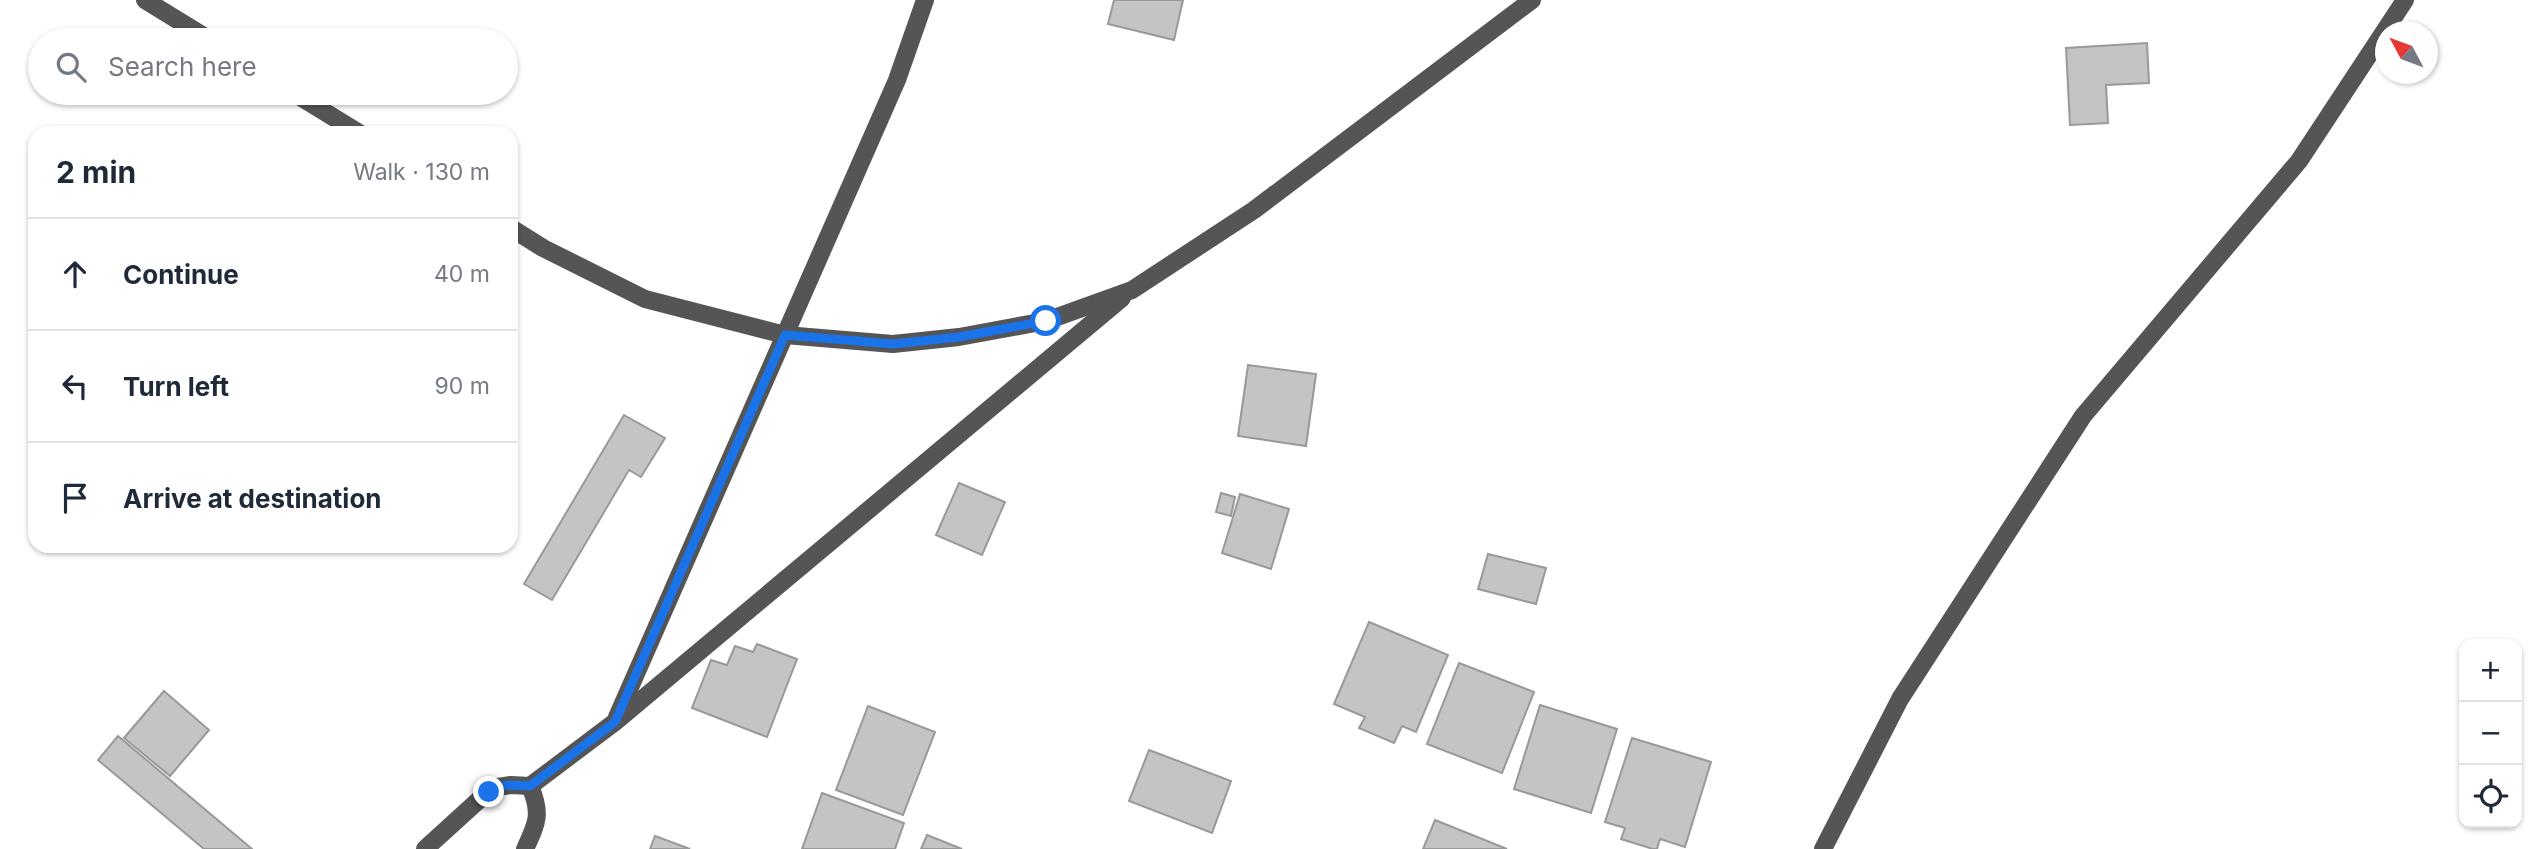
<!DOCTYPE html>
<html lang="en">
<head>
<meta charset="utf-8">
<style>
	:root { --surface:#fff; --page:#f6f6f7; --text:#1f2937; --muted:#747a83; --line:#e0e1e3 }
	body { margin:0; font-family:Inter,sans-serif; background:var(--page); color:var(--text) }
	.controls { position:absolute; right:21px; bottom:21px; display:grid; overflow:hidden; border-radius:14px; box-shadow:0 2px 5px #0004 }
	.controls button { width:63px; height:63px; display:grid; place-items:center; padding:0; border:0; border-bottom:2px solid var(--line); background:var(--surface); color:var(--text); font:35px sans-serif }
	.compass { position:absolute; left:2375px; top:21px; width:63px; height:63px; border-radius:50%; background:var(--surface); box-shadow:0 2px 5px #0004; rotate:311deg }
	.stop { position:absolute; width:21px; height:21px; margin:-16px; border:5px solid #1a73e8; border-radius:50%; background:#fff }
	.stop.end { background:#1a73e8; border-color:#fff; box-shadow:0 2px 7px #0008 }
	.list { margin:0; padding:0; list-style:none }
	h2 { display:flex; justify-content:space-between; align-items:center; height:91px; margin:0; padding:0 28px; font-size:30px }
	h2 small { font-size:23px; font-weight:400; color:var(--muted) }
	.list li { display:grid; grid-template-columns:46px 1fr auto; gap:21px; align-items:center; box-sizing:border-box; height:112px; padding:0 28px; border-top:2px solid var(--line) }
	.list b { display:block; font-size:26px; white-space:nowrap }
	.list em { font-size:23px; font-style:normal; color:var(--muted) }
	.icon { flex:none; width:38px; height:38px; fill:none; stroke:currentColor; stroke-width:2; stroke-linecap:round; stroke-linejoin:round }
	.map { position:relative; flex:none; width:2543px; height:849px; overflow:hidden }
	.search { position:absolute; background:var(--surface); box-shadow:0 2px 5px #0004; left:28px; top:28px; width:490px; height:77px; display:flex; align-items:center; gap:18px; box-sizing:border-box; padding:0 24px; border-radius:38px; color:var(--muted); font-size:26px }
	.panel { position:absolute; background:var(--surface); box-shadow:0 2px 5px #0004; left:28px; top:126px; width:490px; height:427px; border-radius:21px }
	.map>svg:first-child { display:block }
	.building { fill:#c4c4c4; stroke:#999; stroke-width:2 }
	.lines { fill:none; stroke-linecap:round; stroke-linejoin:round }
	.minor { stroke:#555; stroke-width:18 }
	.route { stroke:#1a73e8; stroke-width:9 }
</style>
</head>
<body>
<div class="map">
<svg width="2543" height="849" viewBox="0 0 2543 849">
	<rect width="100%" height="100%" fill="#fff"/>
	<g class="building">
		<path d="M1114,0H1183L1174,40L1108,24Z"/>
		<path d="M2147,43L2149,83L2106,85L2108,123L2070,125L2066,48Z"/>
		<path d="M1248,365L1316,374L1306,446L1238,436Z"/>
		<path d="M624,415L665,438L641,477L629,470L552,600L524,584Z"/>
		<path d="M959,483L1005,502L982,555L936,535Z"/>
		<path d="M1221,493L1235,497L1231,516L1216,512Z"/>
		<path d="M1240,494L1289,509L1271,569L1222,553Z"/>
		<path d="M1488,554L1546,568L1536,604L1478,589Z"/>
		<path d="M1369,622L1448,655L1416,732L1402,726L1394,743L1359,728L1365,717L1334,704Z"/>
		<path d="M757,644L797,659L767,737L692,708L711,660L727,665L735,646L753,652Z"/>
		<path d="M1459,663L1534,692L1502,773L1427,744Z"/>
		<path d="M164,691L209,730L170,776L124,738Z"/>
		<path d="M1540,705L1617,729L1591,813L1514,789Z"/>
		<path d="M868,706L935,732L903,815L836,790Z"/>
		<path d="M118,736L252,849H204L98,760Z"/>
		<path d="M1632,738L1711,762L1685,847L1660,839L1657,849H1653L1621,839L1625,828L1605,822Z"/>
		<path d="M1149,750L1231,781L1212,833L1129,801Z"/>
		<path d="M822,793L904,823L895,849H802Z"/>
		<path d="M1435,820L1507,849H1423Z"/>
		<path d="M927,835L962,849H921Z"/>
		<path d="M655,836L690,849H650Z"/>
	</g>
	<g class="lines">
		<g class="minor">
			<path d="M145,0L210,40"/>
			<path d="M294,93L359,133"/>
			<path d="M511,228L543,248L645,299L785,335L893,344L959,337L1046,321L1132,290L1254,210L1532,0"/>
			<path d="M617,717L897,80L925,0"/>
			<path d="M425,849L492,788L511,785L530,786L615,722L1122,298"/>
			<path d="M525,849C537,823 542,814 530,786"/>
			<path d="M1823,849L1900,699L2083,416L2299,161L2405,0"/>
		</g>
	</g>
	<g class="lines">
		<path class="route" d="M489,792C500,783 517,785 530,786L615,722L785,335L893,344L959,337L1046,321"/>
	</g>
</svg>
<div class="controls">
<button>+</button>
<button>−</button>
<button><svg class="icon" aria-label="locate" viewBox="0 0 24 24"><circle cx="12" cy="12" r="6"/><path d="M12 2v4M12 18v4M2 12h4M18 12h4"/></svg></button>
</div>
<svg class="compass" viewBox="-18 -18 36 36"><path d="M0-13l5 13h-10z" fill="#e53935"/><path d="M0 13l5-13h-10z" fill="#747a83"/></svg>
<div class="stop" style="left:1046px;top:321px"></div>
<div class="stop end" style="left:489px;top:792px"></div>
<div class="search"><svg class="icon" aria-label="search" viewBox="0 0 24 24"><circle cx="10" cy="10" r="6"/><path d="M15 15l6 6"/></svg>Search here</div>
<section class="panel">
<h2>2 min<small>Walk · 130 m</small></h2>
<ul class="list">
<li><svg class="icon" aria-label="ahead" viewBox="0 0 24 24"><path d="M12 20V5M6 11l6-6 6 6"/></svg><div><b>Continue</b></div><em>40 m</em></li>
<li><svg class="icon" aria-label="left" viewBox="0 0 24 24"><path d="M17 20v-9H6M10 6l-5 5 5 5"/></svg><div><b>Turn left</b></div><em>90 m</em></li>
<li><svg class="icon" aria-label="arrive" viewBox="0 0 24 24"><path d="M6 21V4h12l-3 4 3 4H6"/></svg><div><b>Arrive at destination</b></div></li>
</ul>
</section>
</div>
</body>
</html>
